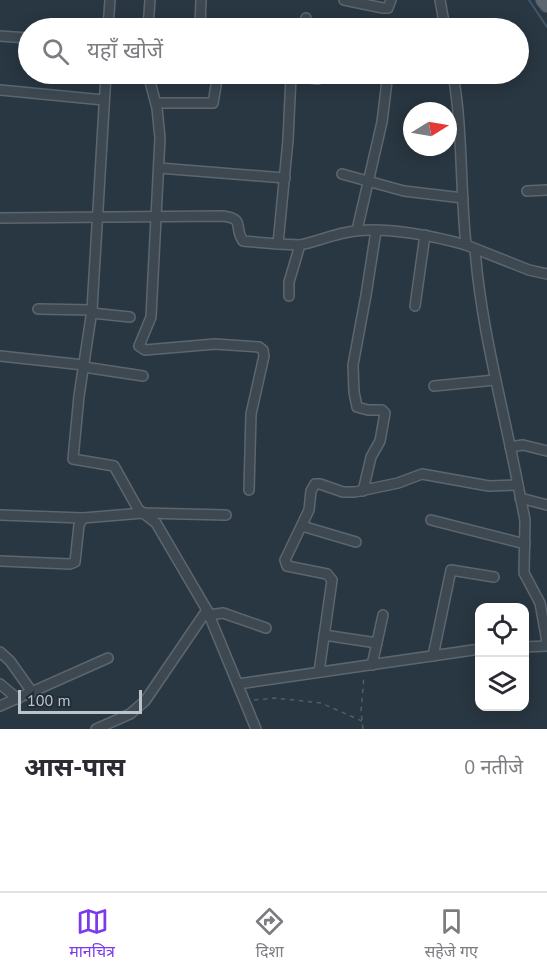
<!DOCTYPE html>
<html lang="hi">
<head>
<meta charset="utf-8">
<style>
	:root { --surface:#fff; --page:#f2f2f3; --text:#2b2b33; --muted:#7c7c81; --line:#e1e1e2; --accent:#7c3aed }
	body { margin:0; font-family:"PT Sans","Noto Sans Devanagari",sans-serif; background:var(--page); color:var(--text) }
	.controls { position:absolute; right:18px; bottom:18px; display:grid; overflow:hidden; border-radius:12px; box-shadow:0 3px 15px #0003 }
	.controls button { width:54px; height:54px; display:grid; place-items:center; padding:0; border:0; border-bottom:2px solid var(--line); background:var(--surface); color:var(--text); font:30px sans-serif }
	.compass { position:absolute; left:403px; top:102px; width:54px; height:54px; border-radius:50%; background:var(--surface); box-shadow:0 3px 15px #0003; rotate:79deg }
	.scale { position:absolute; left:18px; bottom:15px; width:124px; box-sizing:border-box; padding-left:6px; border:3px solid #bbc3cb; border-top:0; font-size:16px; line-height:21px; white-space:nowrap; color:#bbc3cb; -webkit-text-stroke:4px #222d37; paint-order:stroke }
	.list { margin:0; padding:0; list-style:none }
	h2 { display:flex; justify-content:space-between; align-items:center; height:78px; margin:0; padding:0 24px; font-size:26px }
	h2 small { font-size:20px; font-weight:400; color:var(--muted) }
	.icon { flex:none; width:33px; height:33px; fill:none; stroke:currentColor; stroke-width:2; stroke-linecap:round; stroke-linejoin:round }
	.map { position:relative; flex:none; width:547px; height:729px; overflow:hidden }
	.search { position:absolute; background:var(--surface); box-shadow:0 3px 15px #0003; left:18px; right:18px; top:18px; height:66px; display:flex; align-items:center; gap:15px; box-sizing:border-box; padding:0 21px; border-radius:33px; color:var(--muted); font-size:22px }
	.sheet { height:162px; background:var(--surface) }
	nav { display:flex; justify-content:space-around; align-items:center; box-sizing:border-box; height:84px; border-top:2px solid var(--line); background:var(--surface); font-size:16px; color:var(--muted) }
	nav a { display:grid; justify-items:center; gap:3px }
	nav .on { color:var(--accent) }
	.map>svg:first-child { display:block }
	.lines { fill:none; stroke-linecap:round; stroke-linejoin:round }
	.stream { stroke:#415669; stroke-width:2 }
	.street-casing { stroke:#5c666f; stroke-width:12 }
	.primary-casing { stroke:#4a545e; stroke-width:16 }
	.path { stroke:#4c6060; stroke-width:1.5; stroke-dasharray:4.5 4.5; stroke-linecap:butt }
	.street { stroke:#3d4851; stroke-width:9 }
	.primary { stroke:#5c6771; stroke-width:14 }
</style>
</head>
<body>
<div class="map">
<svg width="547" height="729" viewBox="0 0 547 729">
	<rect width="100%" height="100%" fill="#293742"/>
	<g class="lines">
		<path class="stream" d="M529,0L547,27"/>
		<g class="street-casing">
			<g id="street">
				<path d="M344,0L383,8H388L391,0"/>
				<path d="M440,0L445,28"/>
				<path d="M108,28L110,0"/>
				<path d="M148,28L150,0"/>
				<path d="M200,28L201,0"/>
				<path d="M303,28L306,18"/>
				<path d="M0,36L28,38"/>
				<path d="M106,74L92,310L79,396L73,459L114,466L138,509L156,523L207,610L256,729"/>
				<path d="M148,74L157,108L160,138L151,317L139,346L145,350L215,344L259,347L263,350L264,356L251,414L249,490"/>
				<path d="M453,74C463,130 460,188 466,245L529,270L547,274"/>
				<path d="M0,90L104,100"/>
				<path d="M156,103H213L218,74"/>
				<path d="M159,168L285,178"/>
				<path d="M342,174L404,191L463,198"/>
				<path d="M527,191L547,190"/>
				<path d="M0,218L223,216C246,219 233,227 243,241L278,244L288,140L291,76L318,79"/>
				<path d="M357,230L382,122L387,81L385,74"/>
				<path d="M278,244L300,245"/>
				<path d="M289,296V282L300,245C319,241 336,233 355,231C388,227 434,236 466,245"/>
				<path d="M415,306L425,235"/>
				<path d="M38,309L92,310"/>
				<path d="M92,313L130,317"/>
				<path d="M0,356L84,365"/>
				<path d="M84,367L143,376"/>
				<path d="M434,386L495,380"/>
				<path d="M510,447L523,445L547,451"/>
				<path d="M518,485L525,520L524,573L540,603L547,642"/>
				<path d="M363,491L371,457L380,441L385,413L382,410H368L357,407L354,392L353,365L366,295L376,231"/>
				<path d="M520,498L547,505"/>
				<path d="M0,515L83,518L143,513L226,515"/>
				<path d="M431,520L525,544"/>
				<path d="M302,526L356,542"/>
				<path d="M0,561L70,564L75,562L79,525L83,518"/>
				<path d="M209,615L223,613L266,628"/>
				<path d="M324,635L377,643"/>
				<path d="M524,647L547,646"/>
				<path d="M0,652L10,661L32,692"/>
				<path d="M433,656L451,570L494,577"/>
				<path d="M372,665L383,615"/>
				<path d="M319,672L332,580L327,574L287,566L285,560L309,510L311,491L315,484H320L343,492H355L398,483L422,474L489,486L518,485C503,406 481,329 475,249"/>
				<path d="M0,684L18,699"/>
				<path d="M238,684L480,649"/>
				<path d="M0,706L108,658"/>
				<path d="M96,729L130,714L145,701L207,610"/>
			</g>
		</g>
		<g class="primary-casing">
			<path id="primary" d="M543,0L547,5"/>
		</g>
		<g class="path">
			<path d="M254,700L275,698L321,703L362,721"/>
			<path d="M363,729L361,711L364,676"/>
		</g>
		<use href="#street" class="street"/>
		<use href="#primary" class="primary"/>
	</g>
</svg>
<div class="controls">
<button><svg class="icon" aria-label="locate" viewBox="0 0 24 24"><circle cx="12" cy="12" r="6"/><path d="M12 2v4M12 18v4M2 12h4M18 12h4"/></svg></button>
<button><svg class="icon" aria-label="layers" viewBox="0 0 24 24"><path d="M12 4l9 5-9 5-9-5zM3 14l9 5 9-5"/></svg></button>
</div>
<svg class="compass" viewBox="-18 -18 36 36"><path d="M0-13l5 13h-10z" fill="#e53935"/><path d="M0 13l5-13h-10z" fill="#7c7c81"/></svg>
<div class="scale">100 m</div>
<div class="search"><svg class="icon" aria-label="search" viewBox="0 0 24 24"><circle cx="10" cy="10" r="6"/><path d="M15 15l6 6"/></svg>यहाँ खोजें</div>
</div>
<section class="sheet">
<h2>आस-पास<small>0 नतीजे</small></h2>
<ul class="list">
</ul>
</section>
<nav>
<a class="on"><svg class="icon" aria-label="map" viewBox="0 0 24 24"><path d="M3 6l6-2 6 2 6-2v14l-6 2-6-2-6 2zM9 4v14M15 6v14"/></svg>मानचित्र</a>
<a><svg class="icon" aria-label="directions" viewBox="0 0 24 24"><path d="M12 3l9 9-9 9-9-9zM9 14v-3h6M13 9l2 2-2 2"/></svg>दिशा</a>
<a><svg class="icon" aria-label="saved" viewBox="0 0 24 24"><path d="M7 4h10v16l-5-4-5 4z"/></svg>सहेजे गए</a>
</nav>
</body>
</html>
